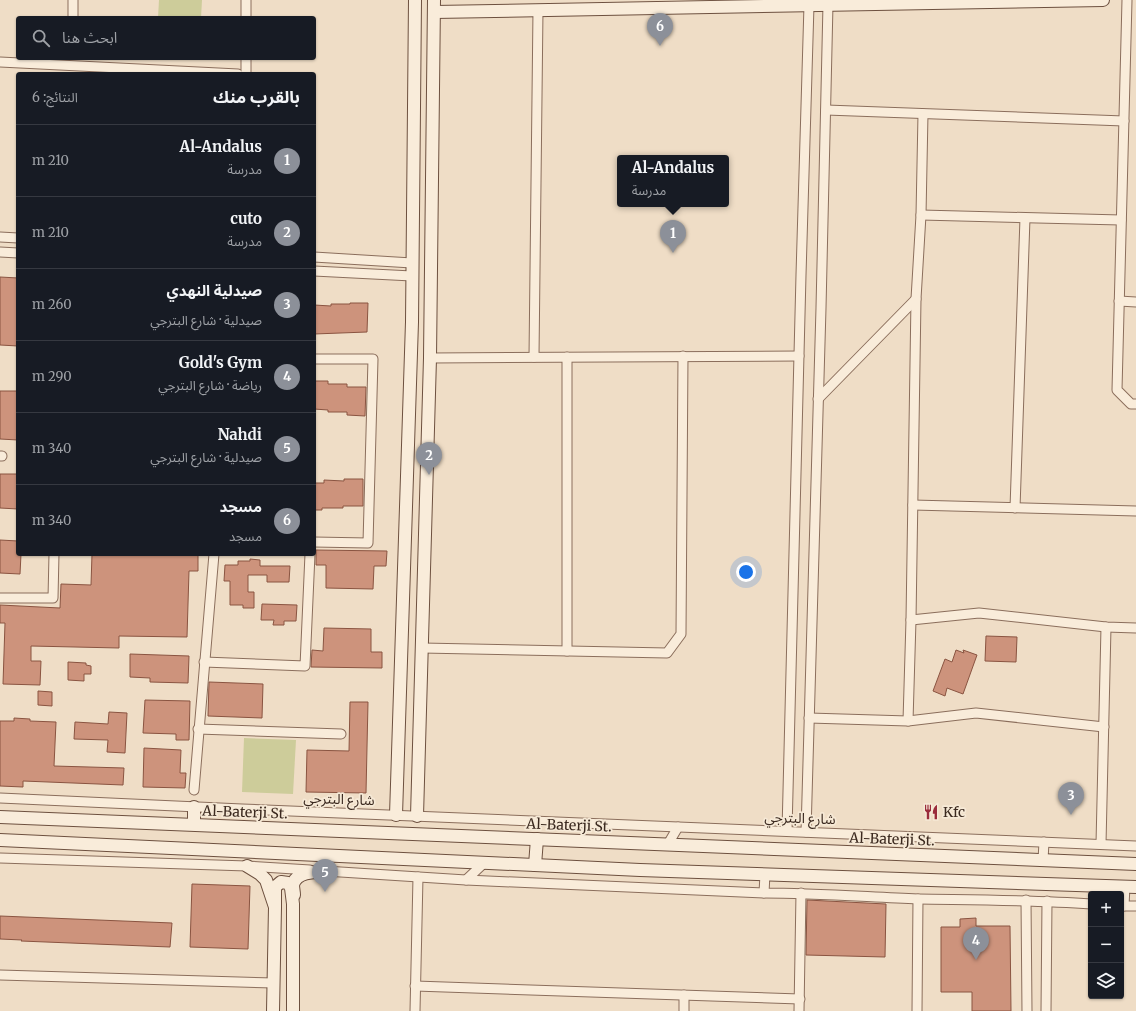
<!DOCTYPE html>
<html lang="ar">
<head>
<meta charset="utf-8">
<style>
	:root { --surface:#171b24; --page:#242831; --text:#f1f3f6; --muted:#9ea1a6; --line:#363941; --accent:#8c9099 }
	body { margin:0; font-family:Merriweather,"Noto Sans Arabic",serif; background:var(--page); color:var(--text); direction:rtl }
	.controls { position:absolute; right:12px; bottom:12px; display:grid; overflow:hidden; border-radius:4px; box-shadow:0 1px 3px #0004 }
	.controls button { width:36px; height:36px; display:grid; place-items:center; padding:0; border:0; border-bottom:1px solid var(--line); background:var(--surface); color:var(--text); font:20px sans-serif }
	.you { position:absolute; left:746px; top:572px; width:14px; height:14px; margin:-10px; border:3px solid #fff; border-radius:50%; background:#1a73e8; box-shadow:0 0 0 6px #1a73e833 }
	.badge { display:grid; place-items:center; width:26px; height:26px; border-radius:50%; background:var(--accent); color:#fff; font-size:13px; font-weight:700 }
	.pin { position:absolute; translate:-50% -33px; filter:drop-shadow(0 1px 2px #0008) }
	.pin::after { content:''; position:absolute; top:21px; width:14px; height:12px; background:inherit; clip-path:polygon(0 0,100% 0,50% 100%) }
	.popup { position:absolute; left:617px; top:155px; width:112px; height:52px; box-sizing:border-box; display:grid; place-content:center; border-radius:4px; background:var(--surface); filter:drop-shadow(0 1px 3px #0005); font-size:13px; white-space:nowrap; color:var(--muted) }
	.popup b { font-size:15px; color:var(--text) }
	.popup::after { content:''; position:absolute; left:50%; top:100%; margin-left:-8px; border:8px solid transparent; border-top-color:var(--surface) }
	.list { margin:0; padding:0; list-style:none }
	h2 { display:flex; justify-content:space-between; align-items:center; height:52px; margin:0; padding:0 16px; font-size:17px }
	h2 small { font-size:13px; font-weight:400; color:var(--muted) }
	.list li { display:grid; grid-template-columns:26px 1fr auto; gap:12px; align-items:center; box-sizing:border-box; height:72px; padding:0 16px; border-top:1px solid var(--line) }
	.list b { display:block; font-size:15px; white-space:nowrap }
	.list p { margin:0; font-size:13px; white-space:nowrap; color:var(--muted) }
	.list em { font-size:13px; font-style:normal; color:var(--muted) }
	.icon { flex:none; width:22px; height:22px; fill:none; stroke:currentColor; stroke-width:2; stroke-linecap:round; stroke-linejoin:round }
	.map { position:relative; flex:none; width:1136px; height:1011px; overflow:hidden; direction:ltr }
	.search { position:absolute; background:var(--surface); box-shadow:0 1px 3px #0004; left:16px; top:16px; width:300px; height:44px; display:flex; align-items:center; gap:10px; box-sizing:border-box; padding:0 14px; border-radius:4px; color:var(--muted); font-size:15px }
	.panel { position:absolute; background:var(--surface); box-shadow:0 1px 3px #0004; left:16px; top:72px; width:300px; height:484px; border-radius:4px; direction:rtl }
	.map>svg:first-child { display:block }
	.green { fill:#cdcc9a }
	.building { fill:#cd937c; stroke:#8a5441 }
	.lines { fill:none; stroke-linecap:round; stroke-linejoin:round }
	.street-casing { stroke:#8b6e5c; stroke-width:11 }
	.secondary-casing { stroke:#6d503f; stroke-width:14 }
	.street { stroke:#f9ecda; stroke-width:9 }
	.secondary { stroke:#f9ecda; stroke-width:12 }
	.labels { text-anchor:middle; stroke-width:3.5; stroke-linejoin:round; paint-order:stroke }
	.street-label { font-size:14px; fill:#3b291f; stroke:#f6e9d6 }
	.poi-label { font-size:14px; fill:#3b291f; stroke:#f6e9d6; text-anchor:start }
</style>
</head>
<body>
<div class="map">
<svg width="1136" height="1011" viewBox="0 0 1136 1011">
	<rect width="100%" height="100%" fill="#efddc6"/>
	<g class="green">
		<path d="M159,0H202L201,18H158Z"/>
		<path d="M244,738L296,740L293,794L242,792Z"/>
	</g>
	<g class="building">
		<path d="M0,277L18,278V346L0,345Z"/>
		<path d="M350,303H368L367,332L314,334V305L331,306V304H350Z"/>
		<path d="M314,381H328V384H347V387H366L365,416L347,415V412H328V410L314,409Z"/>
		<path d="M0,391H18V440L0,439Z"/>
		<path d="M0,474H18V509L0,508Z"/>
		<path d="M344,479H363V506H343V508H322V510H314V483H324V480L344,481Z"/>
		<path d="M0,540L18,541V554H21L20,574L0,573Z"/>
		<path d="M316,550L387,551L386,566H374L373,589L326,588V565H316Z"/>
		<path d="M92,554H198V571H189L187,637L119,636V648L31,646V661H41L40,685L3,684L5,623H0V605L60,608L61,584L91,585Z"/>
		<path d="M250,559L260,560V566H290L289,582H267V575H248V592H254V608H243V605H230V581H224L225,565H238V561H250Z"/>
		<path d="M262,604L297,605L296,621H284V625H273L274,620H261Z"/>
		<path d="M324,628L371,629V652H382V668L311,667L312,650L323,651Z"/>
		<path d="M986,636L1017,637L1016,662L985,661Z"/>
		<path d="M956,650L964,653L963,650L977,655L963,694L947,688L945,696L933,691L945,659L952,662Z"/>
		<path d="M130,654L189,656L188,683L150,682V678L130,677Z"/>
		<path d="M68,662L86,663V665L91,666V674H84V681L68,680Z"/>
		<path d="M209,682L263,684L262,718L208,716Z"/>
		<path d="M38,691L52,692V706L38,705Z"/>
		<path d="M145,700L190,701L189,740H176V734L143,733Z"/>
		<path d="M350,702H368L366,793L306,792L307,750L349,751Z"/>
		<path d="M109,712L127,713L125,753L107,752L108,740L74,739L75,722L108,724Z"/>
		<path d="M14,718L30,719V721L56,722L54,766L124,768L123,785L23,781V787L0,786V721H14Z"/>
		<path d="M144,748L181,750L180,773H186L185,788L143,787Z"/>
		<path d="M192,884L250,886L248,949L190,947Z"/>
		<path d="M807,900L886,904L885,957L806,955Z"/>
		<path d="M0,916L172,923L170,947L21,941L22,940L0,939Z"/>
		<path d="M976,918V926H1010L1011,1011H972V992H941V927H960V919Z"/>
	</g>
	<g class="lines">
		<g class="street-casing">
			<g id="street">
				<path d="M246,0V18"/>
				<path d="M1127,0L1117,390L1131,404H1136"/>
				<path d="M73,18V0"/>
				<path d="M246,58V74"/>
				<path d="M0,62L238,74"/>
				<path d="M826,110L1124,121"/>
				<path d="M921,215L1121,220"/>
				<path d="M0,237L18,238"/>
				<path d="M0,252L18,253"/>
				<path d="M314,257L412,263"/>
				<path d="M314,271L412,276"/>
				<path d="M1119,301L1136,302"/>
				<path d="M534,357L538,10"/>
				<path d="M567,357V651"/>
				<path d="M430,358L799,356"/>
				<path d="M314,359H373L368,543L314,542"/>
				<path d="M818,399L916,299"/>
				<path d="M0,456H2"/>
				<path d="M913,505L1136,511"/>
				<path d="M1015,508L1025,218"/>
				<path d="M0,598H53L54,554"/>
				<path d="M911,620L979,613L1106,627L1136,628"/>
				<path d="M422,648L667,653L681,634L683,356"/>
				<path d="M204,662L305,666L310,554"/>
				<path d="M809,718L908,721L976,713L1104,727"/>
				<path d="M908,721L911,620L916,299L921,215L923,114"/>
				<path d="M198,729L341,734"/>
				<path d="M194,790L214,554"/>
				<path d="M0,798L242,809L1136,846"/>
				<path d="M787,831L801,275L809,5"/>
				<path d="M806,832L821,308L828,4"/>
				<path d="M668,844L678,827"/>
				<path d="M1101,844L1106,627"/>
				<path d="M0,858L247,866L310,870"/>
				<path d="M1043,860L1044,842"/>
				<path d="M325,871L466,880L764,893C815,893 867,897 918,899C976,900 1033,900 1091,904"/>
				<path d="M466,880L484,863"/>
				<path d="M764,893L765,874"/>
				<path d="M1026,900L1027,1011"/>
				<path d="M1121,906H1136"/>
				<path d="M1124,906L1125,886"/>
				<path d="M0,975L274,983"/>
				<path d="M415,986L800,999"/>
				<path d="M415,1011L418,877"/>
				<path d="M684,1011V995"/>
				<path d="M799,1011L801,893"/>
				<path d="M917,1011L918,899"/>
				<path d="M1046,1011L1047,901"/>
			</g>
		</g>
		<g class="secondary-casing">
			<g id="secondary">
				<path d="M434,12L1103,0"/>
				<path d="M396,815L412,322L415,0"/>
				<path d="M417,816L430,358L434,0"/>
				<path d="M0,817L1136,864"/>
				<path d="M194,824V807"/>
				<path d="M0,840L640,870L1136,887"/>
				<path d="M535,865L537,839"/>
				<path d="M247,866L260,874L266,880L275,907L273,1011"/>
				<path d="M294,895C294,892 293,888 293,885C296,870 318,872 330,872"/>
				<path d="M275,907V887L281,882L288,883L291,888L293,904V1011"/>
			</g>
		</g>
		<use href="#street" class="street"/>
		<use href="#secondary" class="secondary"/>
	</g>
	<defs>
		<g id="restaurant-bare" transform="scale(1.2)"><path d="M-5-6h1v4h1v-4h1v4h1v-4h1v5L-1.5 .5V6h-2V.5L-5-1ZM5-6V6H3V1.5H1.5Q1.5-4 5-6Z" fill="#9a2b3b" stroke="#f6e9d6" stroke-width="2.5" paint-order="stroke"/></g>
	</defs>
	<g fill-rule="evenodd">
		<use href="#restaurant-bare" x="931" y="812"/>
	</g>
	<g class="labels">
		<g class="street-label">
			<text transform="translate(339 799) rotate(2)" y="5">شارع البترجي</text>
			<text transform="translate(245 812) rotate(2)" y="5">Al-Baterji St.</text>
			<text transform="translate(800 818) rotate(2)" y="5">شارع البترجي</text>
			<text transform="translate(569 825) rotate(2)" y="5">Al-Baterji St.</text>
			<text transform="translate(892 839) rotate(2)" y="5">Al-Baterji St.</text>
		</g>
		<g class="poi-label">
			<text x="943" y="817">Kfc</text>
		</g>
	</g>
</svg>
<div class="controls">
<button>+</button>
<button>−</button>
<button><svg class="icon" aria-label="layers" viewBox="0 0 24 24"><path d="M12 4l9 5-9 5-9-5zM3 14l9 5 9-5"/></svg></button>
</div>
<div class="you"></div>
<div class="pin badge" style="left:673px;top:253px">1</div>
<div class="popup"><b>Al-Andalus</b>مدرسة</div>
<div class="pin badge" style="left:429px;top:475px">2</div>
<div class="pin badge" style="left:1071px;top:815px">3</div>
<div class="pin badge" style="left:976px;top:960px">4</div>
<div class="pin badge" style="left:325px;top:892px">5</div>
<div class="pin badge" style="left:660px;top:46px">6</div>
<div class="search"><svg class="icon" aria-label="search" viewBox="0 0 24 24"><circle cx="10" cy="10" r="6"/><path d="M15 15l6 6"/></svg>ابحث هنا</div>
<section class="panel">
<h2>بالقرب منك<small>النتائج: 6</small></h2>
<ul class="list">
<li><span class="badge">1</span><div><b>Al-Andalus</b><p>مدرسة</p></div><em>210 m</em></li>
<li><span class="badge">2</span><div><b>cuto</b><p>مدرسة</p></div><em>210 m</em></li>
<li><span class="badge">3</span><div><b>صيدلية النهدي</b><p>صيدلية · شارع البترجي</p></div><em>260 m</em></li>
<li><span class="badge">4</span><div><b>Gold's Gym</b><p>رياضة · شارع البترجي</p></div><em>290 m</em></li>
<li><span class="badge">5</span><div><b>Nahdi</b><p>صيدلية · شارع البترجي</p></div><em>340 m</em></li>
<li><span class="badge">6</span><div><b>مسجد</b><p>مسجد</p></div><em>340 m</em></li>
</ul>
</section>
</div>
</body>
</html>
